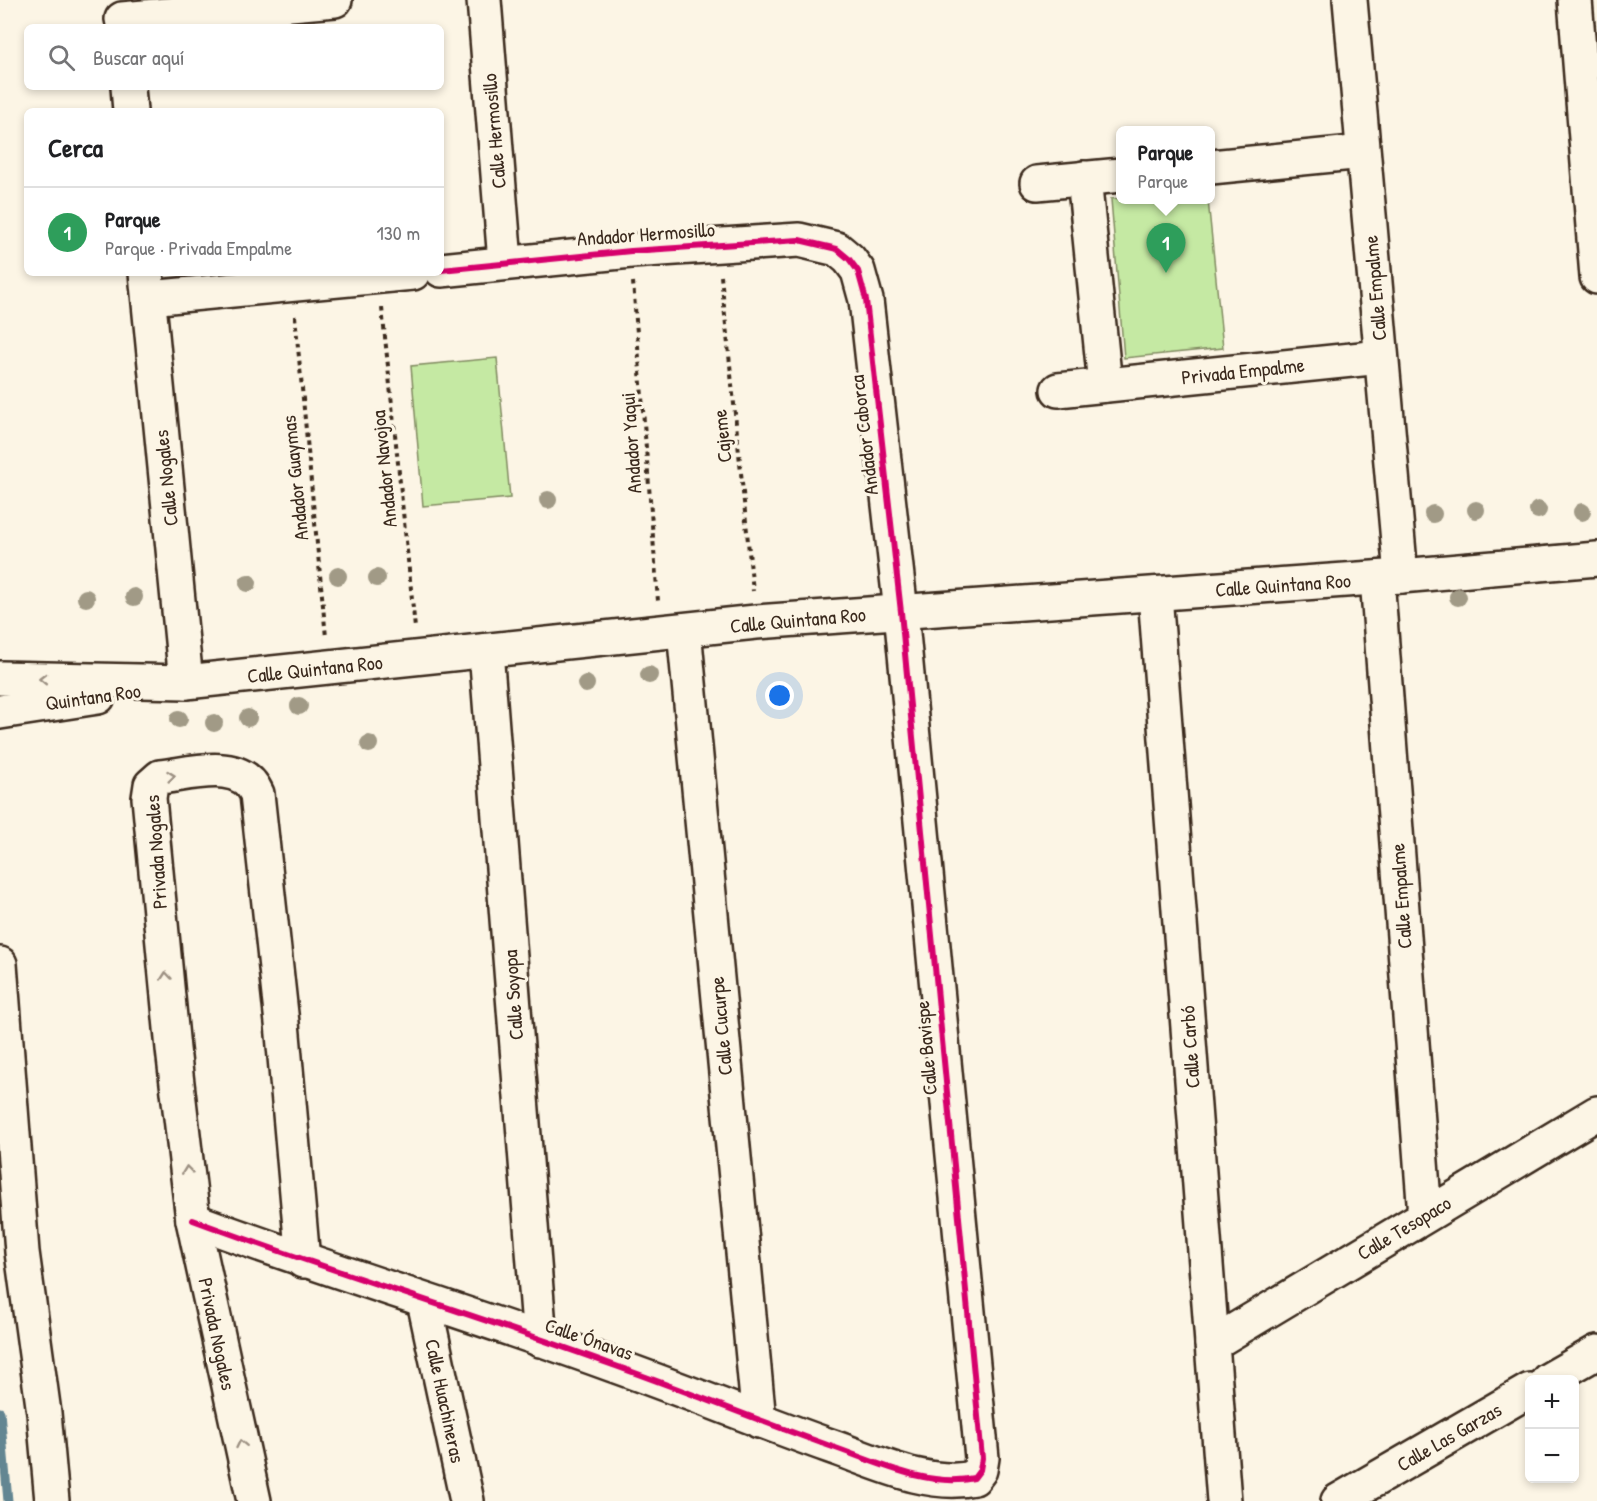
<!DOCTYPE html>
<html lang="es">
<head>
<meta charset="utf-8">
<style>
	:root { --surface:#fff; --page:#f2f2f2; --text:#202124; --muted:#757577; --line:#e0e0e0; --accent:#111827 }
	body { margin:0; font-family:"Patrick Hand",sans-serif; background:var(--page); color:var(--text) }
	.controls { position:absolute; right:18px; bottom:18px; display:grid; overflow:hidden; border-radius:9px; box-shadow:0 3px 9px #0003 }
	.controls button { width:54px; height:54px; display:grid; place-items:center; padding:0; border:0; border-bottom:2px solid var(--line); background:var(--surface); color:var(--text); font:30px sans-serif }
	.you { position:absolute; left:780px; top:696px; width:21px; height:21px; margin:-15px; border:4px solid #fff; border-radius:50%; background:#1a73e8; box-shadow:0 0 0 9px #1a73e833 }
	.badge { display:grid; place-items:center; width:39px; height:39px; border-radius:50%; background:var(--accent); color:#fff; font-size:20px; font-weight:700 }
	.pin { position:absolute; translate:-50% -50px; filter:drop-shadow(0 2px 3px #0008) }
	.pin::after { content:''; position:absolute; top:32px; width:21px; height:18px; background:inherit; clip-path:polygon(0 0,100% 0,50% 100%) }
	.popup { position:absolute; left:1116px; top:126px; width:99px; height:78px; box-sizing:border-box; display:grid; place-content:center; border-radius:9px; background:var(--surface); filter:drop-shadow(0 2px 4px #0005); font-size:20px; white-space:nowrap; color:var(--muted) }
	.popup b { font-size:22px; color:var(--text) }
	.popup::after { content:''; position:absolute; left:50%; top:100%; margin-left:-12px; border:12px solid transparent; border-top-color:var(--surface) }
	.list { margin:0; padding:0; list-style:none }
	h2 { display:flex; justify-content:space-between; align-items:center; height:78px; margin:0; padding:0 24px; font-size:26px }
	h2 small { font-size:20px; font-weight:400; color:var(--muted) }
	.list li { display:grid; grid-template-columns:39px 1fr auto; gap:18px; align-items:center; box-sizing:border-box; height:90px; padding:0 24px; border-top:2px solid var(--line) }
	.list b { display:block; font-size:22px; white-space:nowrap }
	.list p { margin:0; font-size:20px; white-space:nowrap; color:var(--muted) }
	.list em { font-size:20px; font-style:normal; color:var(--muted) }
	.icon { flex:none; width:33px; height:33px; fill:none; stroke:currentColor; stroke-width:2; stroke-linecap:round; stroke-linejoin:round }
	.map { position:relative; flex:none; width:1597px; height:1501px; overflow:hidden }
	.search { position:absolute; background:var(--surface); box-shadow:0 3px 9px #0003; left:24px; top:24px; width:420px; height:66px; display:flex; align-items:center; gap:15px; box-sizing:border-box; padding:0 21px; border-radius:9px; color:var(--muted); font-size:22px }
	.panel { position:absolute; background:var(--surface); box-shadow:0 3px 9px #0003; left:24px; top:108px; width:420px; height:168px; border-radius:9px }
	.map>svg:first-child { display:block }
	.green { fill:#c5e9a3; stroke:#808a60; stroke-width:1.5 }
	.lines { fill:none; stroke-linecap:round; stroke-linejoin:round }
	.stream { stroke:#648692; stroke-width:9 }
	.minor-casing { stroke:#3b2a1e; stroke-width:38 }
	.secondary-casing { stroke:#3b2a1e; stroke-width:38 }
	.path { stroke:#3b2a1e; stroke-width:4; stroke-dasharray:4.5 4.5; stroke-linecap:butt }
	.minor { stroke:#fcf5e5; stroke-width:33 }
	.secondary { stroke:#fcf5e5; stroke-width:33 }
	.cycleway-casing { stroke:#fcf5e5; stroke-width:10 }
	.cycleway { stroke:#d6006c; stroke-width:6 }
	.tree { fill:#a19a86 }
	.oneway { stroke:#9c9082 }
	.labels { text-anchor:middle; stroke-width:6; stroke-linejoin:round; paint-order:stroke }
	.street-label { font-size:20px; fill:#3b2a1e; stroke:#fcf5e5 }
</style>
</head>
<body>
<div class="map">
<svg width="1597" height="1501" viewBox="0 0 1597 1501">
	<rect width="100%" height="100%" fill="#fcf5e5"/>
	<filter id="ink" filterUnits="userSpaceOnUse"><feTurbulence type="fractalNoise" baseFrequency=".0167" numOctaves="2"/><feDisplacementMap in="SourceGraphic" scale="12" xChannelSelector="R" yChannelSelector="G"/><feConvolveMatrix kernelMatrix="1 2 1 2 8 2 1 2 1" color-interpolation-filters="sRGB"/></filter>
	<g filter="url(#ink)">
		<g class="green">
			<path d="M1121,198L1208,200L1223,348L1124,358L1111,199Z"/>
			<path d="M497,358L510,498L423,506L411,366Z"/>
		</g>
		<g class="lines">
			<path class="stream" d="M0,1412L8,1501"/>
			<g class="minor-casing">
				<g id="minor">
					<path d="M484,0L505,262"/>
					<path d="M1350,0L1401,576"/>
					<path d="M1575,0L1597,277"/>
					<path d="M122,19L335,0"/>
					<path d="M128,87L130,111"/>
					<path d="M1211,167L1363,152"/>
					<path d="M1084,178L1105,385"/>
					<path d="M1037,183L1121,175"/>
					<path d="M146,273L186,682"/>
					<path d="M149,298L413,273"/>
					<path d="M1058,390L1381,357"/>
					<path d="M1377,578L1425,1215"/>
					<path d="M1155,594L1224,1501"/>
					<path d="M684,630L759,1421"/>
					<path d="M486,651L540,1340"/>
					<path d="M0,964L22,1252L44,1413L52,1501"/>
					<path d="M193,1220C332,1272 474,1314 613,1365C686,1391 757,1420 830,1446C874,1461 927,1488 974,1478L980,1470L982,1458L901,612L866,300L858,271L849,259L837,249L799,240L631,251L441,270"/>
					<path d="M424,1301L467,1501"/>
					<path d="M1212,1344L1597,1113"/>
					<path d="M1548,1380L1597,1352"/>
					<path d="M254,1501L193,1220L173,1049L149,798L151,785L160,777C190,774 242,757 257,794L282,1023L303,1261"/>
					<path d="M1338,1501L1530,1390"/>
				</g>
			</g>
			<g class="secondary-casing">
				<g id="secondary">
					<path d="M0,678L186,682L756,622L1401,576L1597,559"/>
					<path d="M0,712L98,697"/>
				</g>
			</g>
			<g class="path">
				<path d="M721,276L753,591"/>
				<path d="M633,282L658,601"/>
				<path d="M382,308L415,628"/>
				<path d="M295,316L326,637"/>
			</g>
			<use href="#minor" class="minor"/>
			<use href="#secondary" class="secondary"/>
			<g class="cycleway-casing">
				<path id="cycleway" d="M193,1220C332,1272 474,1314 613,1365C686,1391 757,1420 830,1446C874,1461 927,1488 974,1478L980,1470L982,1458L901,612L866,300L858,271L849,259L837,249L799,240L631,251L441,270"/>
			</g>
			<use href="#cycleway" class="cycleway"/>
		</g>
		<g class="tree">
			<circle cx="548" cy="500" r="9"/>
			<circle cx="1476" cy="510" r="9"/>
			<circle cx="1538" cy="510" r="9"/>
			<circle cx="1582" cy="512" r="9"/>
			<circle cx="1433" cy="514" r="9"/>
			<circle cx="338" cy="576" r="9"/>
			<circle cx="377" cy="578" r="9"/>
			<circle cx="248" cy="583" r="9"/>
			<circle cx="134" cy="597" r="9"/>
			<circle cx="1458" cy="597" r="9"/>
			<circle cx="86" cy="598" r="9"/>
			<circle cx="649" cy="675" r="9"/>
			<circle cx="586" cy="684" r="9"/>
			<circle cx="299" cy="706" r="9"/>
			<circle cx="248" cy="718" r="9"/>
			<circle cx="179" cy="719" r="9"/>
			<circle cx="214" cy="723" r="9"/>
			<circle cx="369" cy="744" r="9"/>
		</g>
		<defs><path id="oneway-chevron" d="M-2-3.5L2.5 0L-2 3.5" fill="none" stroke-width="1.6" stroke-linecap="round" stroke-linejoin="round" transform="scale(1.5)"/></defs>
		<g class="oneway">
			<use href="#oneway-chevron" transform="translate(43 679) rotate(-179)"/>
			<use href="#oneway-chevron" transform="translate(171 776) rotate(-6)"/>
			<use href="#oneway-chevron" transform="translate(166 976) rotate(-95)"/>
			<use href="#oneway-chevron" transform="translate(187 1170) rotate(-97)"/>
			<use href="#oneway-chevron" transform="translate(241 1444) rotate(-102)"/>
		</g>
	</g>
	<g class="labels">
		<g class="street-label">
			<text transform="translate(494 131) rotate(-95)" y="7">Calle Hermosillo</text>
			<text transform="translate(646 234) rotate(-4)" y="7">Andador Hermosillo</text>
			<text transform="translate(1375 288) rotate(-95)" y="7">Calle Empalme</text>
			<text transform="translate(1243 371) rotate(-6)" y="7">Privada Empalme</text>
			<text transform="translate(864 435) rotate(-97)" y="7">Andador Caborca</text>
			<text transform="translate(722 436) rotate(-96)" y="7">Cajeme</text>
			<text transform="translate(631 443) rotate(-94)" y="7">Andador Yaqui</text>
			<text transform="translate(384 469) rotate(-96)" y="7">Andador Navojoa</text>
			<text transform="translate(166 478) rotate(-96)" y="7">Calle Nogales</text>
			<text transform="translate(295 478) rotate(-96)" y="7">Andador Guaymas</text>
			<text transform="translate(1283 585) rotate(-4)" y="7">Calle Quintana Roo</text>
			<text transform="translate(798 620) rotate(-5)" y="7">Calle Quintana Roo</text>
			<text transform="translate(315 669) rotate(-6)" y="7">Calle Quintana Roo</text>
			<text transform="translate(93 697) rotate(-8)" y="7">Quintana Roo</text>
			<text transform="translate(156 852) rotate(-94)" y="7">Privada Nogales</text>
			<text transform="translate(1401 896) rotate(-94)" y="7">Calle Empalme</text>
			<text transform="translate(513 995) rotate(-94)" y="7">Calle Soyopa</text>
			<text transform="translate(721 1026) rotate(-95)" y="7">Calle Cucurpe</text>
			<text transform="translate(1190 1047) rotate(-94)" y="7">Calle Carbó</text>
			<text transform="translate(926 1048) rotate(-95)" y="7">Calle Bavispe</text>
			<text transform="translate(1404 1228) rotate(-31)" y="7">Calle Tesopaco</text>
			<text transform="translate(217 1334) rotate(78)" y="7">Privada Nogales</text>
			<text transform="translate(589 1339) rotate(19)" y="7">Calle Ónavas</text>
			<text transform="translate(445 1401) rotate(78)" y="7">Calle Huachineras</text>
			<text transform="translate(1449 1437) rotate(-30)" y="7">Calle Las Garzas</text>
		</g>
	</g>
</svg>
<div class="controls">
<button>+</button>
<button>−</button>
</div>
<div class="you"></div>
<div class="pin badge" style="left:1166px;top:273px;background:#2e9e5b">1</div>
<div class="popup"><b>Parque</b>Parque</div>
<div class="search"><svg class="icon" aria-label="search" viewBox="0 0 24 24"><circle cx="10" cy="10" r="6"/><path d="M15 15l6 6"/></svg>Buscar aquí</div>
<section class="panel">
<h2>Cerca<small></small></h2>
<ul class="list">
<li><span class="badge" style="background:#2e9e5b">1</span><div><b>Parque</b><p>Parque · Privada Empalme</p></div><em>130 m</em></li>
</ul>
</section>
</div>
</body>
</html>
